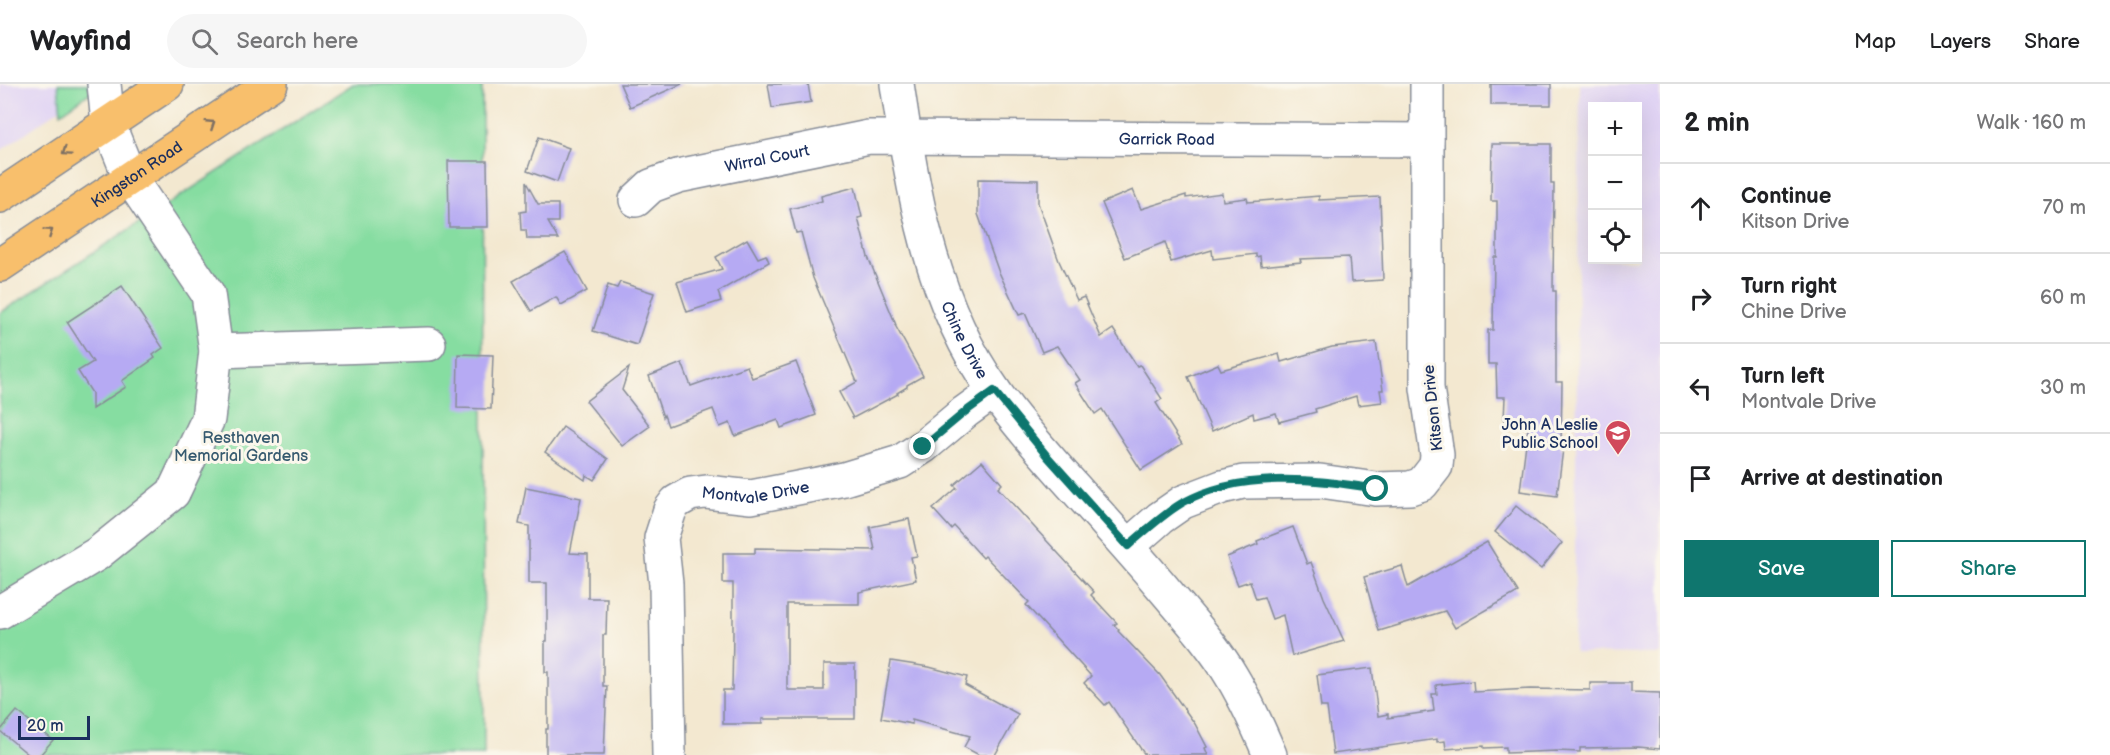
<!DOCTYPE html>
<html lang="en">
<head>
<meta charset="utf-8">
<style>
	:root { --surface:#fff; --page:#f6f6f6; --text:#202124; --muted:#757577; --line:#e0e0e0; --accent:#0f766e }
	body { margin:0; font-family:"Balsamiq Sans",sans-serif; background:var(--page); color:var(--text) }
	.controls { position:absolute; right:18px; top:18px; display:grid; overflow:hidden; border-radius:0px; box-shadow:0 6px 24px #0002 }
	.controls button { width:54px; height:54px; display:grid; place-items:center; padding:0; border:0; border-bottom:2px solid var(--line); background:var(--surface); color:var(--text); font:30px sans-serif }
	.scale { position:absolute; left:18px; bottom:15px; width:72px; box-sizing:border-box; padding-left:6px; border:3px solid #1b2f5e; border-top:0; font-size:16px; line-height:21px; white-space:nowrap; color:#1b2f5e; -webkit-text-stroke:4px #fbf7ec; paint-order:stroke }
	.stop { position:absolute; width:18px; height:18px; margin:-14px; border:4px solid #0f766e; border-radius:50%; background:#fff }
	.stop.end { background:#0f766e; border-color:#fff; box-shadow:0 2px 6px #0008 }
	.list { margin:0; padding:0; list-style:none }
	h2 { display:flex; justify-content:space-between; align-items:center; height:78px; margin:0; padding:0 24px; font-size:26px }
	h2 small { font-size:20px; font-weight:400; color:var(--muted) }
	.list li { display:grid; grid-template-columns:39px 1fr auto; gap:18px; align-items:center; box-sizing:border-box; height:90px; padding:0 24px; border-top:2px solid var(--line) }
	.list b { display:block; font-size:22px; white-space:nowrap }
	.list p { margin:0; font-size:20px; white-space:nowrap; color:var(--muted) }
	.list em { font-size:20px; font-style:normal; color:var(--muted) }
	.actions { display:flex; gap:12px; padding:18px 24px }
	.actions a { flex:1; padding:14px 0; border:2px solid var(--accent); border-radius:0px; text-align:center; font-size:21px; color:var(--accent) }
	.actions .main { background:var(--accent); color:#fff }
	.icon { flex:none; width:33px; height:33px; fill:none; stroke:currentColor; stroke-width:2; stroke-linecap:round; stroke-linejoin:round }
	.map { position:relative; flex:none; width:1660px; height:671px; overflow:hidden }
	header { display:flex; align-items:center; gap:36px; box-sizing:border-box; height:84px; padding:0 30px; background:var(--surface); border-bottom:2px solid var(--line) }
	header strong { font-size:28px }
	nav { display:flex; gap:33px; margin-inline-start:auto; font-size:21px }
	.search { width:420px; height:54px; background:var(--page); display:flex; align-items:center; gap:15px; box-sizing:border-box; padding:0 21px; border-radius:33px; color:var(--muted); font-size:22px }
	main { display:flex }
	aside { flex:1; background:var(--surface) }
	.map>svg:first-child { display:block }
	.built { fill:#e1d4f4; fill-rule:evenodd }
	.green { fill:#86dda1; stroke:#508680; stroke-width:1.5 }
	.building { fill:#b6aaf3 }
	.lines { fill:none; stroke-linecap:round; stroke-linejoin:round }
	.minor-casing { stroke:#878c97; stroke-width:36 }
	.major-casing { stroke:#878c97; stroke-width:36 }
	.minor { stroke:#fff; stroke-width:33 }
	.major { stroke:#f8bf6c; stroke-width:33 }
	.oneway { stroke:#7e7064 }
	.route { stroke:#0f766e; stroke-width:8 }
	.labels { text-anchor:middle; stroke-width:6; stroke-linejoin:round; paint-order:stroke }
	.street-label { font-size:16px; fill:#1b2f5e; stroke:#fbf7ec }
	.poi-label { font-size:16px; fill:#1b2f5e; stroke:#fbf7ec; text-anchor:end }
	.park-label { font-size:16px; fill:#365a6f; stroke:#fbf7ec }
</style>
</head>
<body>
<header>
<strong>Wayfind</strong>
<div class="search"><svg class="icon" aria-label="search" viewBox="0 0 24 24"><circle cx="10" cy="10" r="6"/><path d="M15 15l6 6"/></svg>Search here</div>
<nav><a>Map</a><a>Layers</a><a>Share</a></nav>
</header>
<main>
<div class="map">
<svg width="1660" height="671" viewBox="0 0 1660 671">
	<rect width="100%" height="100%" fill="#fbf7ec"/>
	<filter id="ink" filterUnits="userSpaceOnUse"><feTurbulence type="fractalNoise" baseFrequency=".0167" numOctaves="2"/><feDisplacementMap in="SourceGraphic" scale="12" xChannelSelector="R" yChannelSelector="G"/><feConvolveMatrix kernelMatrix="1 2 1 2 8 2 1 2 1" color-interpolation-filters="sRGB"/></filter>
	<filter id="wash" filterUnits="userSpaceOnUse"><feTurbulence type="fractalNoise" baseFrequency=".008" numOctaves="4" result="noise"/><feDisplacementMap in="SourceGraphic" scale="24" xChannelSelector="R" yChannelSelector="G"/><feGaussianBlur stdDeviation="1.35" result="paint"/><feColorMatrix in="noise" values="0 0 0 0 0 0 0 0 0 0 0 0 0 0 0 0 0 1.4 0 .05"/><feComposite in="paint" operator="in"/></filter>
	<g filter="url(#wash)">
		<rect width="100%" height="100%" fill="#f3e8d0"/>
		<g class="built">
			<path d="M0,0H58L61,24L0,67Z"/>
			<path d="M1580,0H1660V570L1574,569ZM1592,22H1638V176H1592Z"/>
		</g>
		<g class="green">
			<path d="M58,0H88L91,8L61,29Z"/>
			<path d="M353,0H482L484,671H0V229Z"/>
		</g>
		<g id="blocks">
			<g class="building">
				<path d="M620,0H682L630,23Z"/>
				<path d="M768,0H808L811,18L772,24Z"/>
				<rect x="1491" y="0" width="60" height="21"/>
				<path d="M539,53L569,64L557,98L527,87Z"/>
				<path d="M1492,60H1551V100H1554L1553,207H1556V298H1562L1561,364L1563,365L1557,412L1520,407L1529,336H1504L1505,313H1497L1496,280H1488V246H1493L1494,173H1497V117H1491Z"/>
				<path d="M448,77H487L488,143H449Z"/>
				<path d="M978,95L1038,96V119L1059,177L1077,216L1084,213L1101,253L1113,245L1137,282L1140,281L1162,315L1156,319L1182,360L1141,386L1102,325L1095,330L1075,299L1080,296L1057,262L1042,268L1025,229L1019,231L998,186L978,130Z"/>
				<path d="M526,98L538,120H558V138H548L558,155H527L526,146H521L520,128L526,127Z"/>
				<path d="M855,103L862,133L858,134L868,173L896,241H895L923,292L907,301V303L897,309L898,310L853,334L839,308L857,298L813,194L801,148L796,149L790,125L822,117L821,112Z"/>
				<path d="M1133,106L1141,125L1186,111V114L1222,109L1223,117L1247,114L1248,118L1319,112V116L1380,113L1383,196L1351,198L1349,173L1300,175L1301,178L1261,182L1260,172L1256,173V170L1213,175L1212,166L1171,178L1165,158L1125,174L1102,119Z"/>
				<path d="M747,155L758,174L766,171L769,178L718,208L721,217L687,228L677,198L722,185L716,173Z"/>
				<path d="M565,168L587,207L561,221L556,213L531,227L513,197Z"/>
				<path d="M620,198L654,209L637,261L593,247L608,201L617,204Z"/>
				<path d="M122,202L163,264L153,271L155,274L122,297L126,303L92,325V309L78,287L93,278L67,238Z"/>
				<path d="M1376,258L1383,306H1380L1382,318L1358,321L1356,312L1315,325L1316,328L1279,338L1276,329L1254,335L1253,329L1212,347L1188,293L1218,280L1221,286L1279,270L1281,278L1332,263Z"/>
				<path d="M458,270L493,271L491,325L457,324Z"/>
				<path d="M796,278L816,331L781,344L778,336L735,352L730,339L720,343L713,325L668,342L664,331L663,333L649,292L682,279L691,302L747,282L752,294Z"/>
				<path d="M629,284L622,306L650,342L622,362L586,317Z"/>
				<path d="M563,343L608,375L594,396L586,391L585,396L545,368Z"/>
				<path d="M982,377L1002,400L998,404L1094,508L1091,511L1117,539L1114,541L1119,546L1118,547L1160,591L1195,640L1207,663L1205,664L1208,671H1145L1109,618L1105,621L1084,599L1091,592L1026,521L1029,518L985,472L983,474L954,442L951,445L933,425L957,404L954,401Z"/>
				<path d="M526,403L581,414L570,469L588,470V514H607L606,551H603V602H607L604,671H546V645H548V588H545V557H547V499H529V442L519,440Z"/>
				<path d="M1516,422L1562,459L1541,485L1495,448Z"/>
				<path d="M909,435L917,472L911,473L916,496L859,508V520H787V606H824V580H855V635H762V640H723V606H732L733,549V499H723V469H755V464L875,466L870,443Z"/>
				<path d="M1293,443L1307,480L1311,478L1324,514L1344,557L1292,572L1283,531L1272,535L1264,513L1256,515L1250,497L1238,501L1227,473L1258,460L1257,457Z"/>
				<path d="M1487,458L1518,508L1455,544L1445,527L1379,547L1364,493L1402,482L1408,503Z"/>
				<path d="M891,577L929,583L967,593L965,601L1018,630L995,671H979L964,663L970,652L912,636V640L881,634Z"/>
				<path d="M1372,584L1378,632L1388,630V634L1434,627L1432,610H1437L1436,601L1473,597L1474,608L1530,605L1590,606V599H1631V608L1660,609V665L1638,663L1580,664V668L1557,667L1506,669V663L1484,664V662L1446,665L1445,657L1437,658V655L1333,670L1327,623H1321L1317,591Z"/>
				<path d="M17,627L53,656L40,671H29L0,647Z"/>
			</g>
		</g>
	</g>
	<g filter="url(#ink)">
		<use href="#blocks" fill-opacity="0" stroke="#878c97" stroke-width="1.5"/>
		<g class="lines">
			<g class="minor-casing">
				<g id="minor">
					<path id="s1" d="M897,0C913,108 930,217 995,308C1015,337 1040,365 1064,392C1099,431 1135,470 1169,511C1191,537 1215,564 1232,593C1247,618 1259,645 1270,671"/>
					<path id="s2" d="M636,116L651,102L678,92L869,53L1427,56"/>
					<path d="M216,267L429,260"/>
					<path d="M1128,462L1160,434L1183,418L1222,403L1243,398L1320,397L1376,405L1410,404L1422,400L1436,382L1437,371L1427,304V0"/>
					<path d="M0,528L97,470L173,409L208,335L216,267L208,210L130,94L108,39L104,0"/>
					<path id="s3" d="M669,671L666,500L661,454L670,426L676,418L690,410L706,408L751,413L844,395L900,378L923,363L965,328L994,307"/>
				</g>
			</g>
			<g class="major-casing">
				<g id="major">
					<path d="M0,112L167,0"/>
					<path id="s4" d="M0,181L271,0"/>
				</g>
			</g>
			<use href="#minor" class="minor"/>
			<use href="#major" class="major"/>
		</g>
		<defs><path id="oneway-chevron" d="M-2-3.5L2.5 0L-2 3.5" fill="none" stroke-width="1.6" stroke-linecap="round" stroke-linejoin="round" transform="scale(1.5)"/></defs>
		<g class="oneway">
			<use href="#oneway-chevron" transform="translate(211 40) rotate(-33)"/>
			<use href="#oneway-chevron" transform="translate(66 68) rotate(146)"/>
			<use href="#oneway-chevron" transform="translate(49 148) rotate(-34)"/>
		</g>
	</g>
	<g class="lines" filter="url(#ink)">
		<path class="route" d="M923,363L965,328L994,307L1047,372L1128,462C1145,447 1162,431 1182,419C1239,387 1314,394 1376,405"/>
	</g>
	<defs>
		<g id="school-pin" transform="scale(1.35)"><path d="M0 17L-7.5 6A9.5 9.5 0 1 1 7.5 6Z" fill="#d1495b" stroke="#fbf7ec"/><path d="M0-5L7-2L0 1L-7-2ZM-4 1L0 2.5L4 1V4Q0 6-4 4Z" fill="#fff"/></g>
	</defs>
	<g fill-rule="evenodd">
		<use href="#school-pin" x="1618" y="349"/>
	</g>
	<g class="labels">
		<g class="street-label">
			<text dy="6" stroke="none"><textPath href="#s2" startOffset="542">Garrick Road</textPath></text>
			<text dy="6" stroke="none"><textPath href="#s2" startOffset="140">Wirral Court</textPath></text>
			<text dy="6" stroke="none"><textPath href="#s4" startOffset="164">Kingston Road</textPath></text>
			<text dy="6" stroke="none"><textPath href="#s1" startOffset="266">Chine Drive</textPath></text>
			<text transform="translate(1432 324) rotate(-96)" y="6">Kitson Drive</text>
			<text dy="6" stroke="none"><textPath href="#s3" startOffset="339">Montvale Drive</textPath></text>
		</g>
		<g class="poi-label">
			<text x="1598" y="346">John A Leslie<tspan x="1598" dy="18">Public School</tspan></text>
		</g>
		<g class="park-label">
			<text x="241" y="359">Resthaven<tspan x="241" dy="18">Memorial Gardens</tspan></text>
		</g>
	</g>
</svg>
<div class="controls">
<button>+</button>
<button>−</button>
<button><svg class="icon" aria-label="locate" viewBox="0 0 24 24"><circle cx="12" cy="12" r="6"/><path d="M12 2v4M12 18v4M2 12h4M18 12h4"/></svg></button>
</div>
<div class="scale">20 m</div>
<div class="stop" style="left:1376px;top:405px"></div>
<div class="stop end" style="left:923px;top:363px"></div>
</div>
<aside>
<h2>2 min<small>Walk · 160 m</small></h2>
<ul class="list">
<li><svg class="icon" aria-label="ahead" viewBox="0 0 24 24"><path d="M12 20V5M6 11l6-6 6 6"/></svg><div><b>Continue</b><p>Kitson Drive</p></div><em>70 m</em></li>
<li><svg class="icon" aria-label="right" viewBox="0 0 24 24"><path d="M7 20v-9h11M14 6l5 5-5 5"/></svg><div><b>Turn right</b><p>Chine Drive</p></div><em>60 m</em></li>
<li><svg class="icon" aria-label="left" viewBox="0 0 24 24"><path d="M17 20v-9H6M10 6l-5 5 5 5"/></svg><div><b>Turn left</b><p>Montvale Drive</p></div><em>30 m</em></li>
<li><svg class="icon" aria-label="arrive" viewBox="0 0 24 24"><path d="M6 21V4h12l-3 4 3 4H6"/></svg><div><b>Arrive at destination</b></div></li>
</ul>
<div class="actions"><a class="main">Save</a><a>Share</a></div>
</aside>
</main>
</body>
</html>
